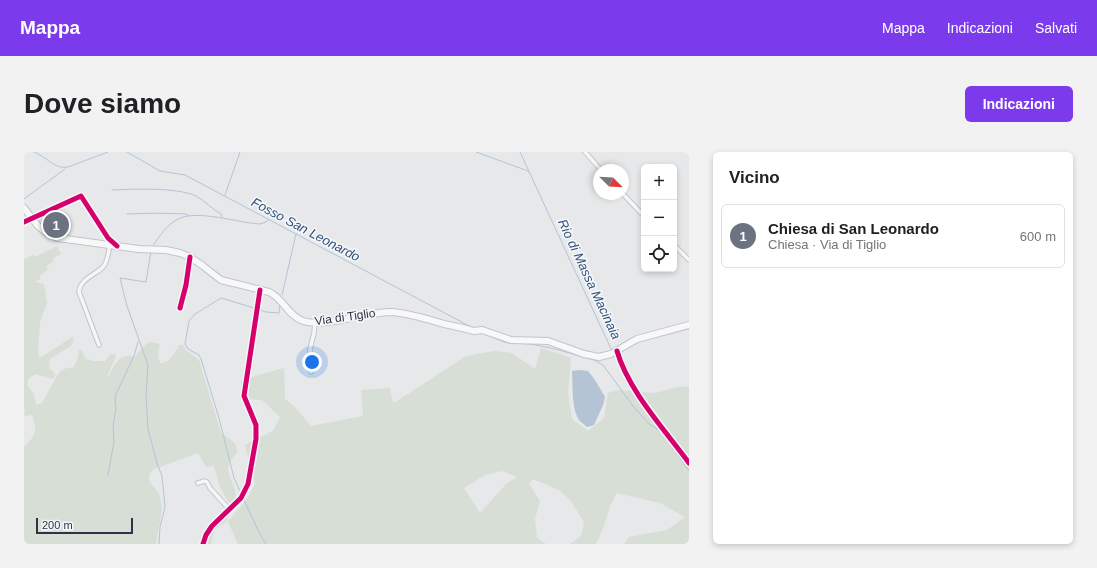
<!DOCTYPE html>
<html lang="it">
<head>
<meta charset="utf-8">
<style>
	:root { --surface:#fff; --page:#f2f2f2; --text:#202124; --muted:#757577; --line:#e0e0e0; --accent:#7c3aed }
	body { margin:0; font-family:Arial,sans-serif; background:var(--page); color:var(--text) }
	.controls { position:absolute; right:12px; top:12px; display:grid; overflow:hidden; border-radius:6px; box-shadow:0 2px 6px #0003 }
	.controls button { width:36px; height:36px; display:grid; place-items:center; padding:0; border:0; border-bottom:1px solid var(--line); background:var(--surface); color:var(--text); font:20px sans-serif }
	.compass { position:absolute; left:569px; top:12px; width:36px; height:36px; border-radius:50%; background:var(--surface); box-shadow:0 2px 6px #0003; rotate:114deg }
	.scale { position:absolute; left:12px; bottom:10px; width:97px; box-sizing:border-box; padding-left:4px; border:2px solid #2b3445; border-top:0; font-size:11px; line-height:14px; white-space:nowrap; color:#2b3445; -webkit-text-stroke:3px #f4f6f9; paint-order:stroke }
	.you { position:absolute; left:288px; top:210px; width:14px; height:14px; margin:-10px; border:3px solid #fff; border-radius:50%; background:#1a73e8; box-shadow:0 0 0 6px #1a73e833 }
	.badge { display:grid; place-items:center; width:26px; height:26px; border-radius:50%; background:var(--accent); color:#fff; font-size:13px; font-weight:700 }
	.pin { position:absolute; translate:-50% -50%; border:2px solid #fff; box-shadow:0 1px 4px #0006 }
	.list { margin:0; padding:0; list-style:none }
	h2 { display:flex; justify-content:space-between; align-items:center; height:52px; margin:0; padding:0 16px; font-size:17px }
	h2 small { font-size:13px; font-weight:400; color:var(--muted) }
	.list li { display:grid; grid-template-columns:26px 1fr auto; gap:12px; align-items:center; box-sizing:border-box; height:64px; margin:0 8px 8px; padding:0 8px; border:1px solid var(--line); border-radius:6px }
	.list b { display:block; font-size:15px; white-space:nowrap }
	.list p { margin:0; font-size:13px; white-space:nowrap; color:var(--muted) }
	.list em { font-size:13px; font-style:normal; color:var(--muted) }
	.icon { flex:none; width:22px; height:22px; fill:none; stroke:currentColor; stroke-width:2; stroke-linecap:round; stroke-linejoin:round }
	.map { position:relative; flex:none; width:665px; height:392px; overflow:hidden; border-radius:6px }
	header { display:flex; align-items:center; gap:24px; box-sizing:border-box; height:56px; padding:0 20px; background:var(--accent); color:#fff }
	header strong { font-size:19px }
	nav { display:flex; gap:22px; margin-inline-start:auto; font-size:14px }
	.intro { display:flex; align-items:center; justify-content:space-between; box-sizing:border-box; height:96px; padding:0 24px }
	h1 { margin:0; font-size:28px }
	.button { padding:10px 18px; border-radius:6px; background:var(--accent); color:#fff; font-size:14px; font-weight:700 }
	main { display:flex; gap:24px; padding:0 24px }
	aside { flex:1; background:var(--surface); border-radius:6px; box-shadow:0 2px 6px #0003 }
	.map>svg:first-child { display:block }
	.green { fill:#d6ded6; fill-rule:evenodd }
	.water { fill:#b4c4d5 }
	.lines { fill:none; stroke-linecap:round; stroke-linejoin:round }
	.stream { stroke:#b4c4d5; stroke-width:1 }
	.minor-casing { stroke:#c4c6c8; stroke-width:5.5 }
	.tertiary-casing { stroke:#c4c6c8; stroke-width:6 }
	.primary-casing { stroke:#c2c5c8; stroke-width:8 }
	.minor { stroke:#f5f6f7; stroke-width:3.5 }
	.tertiary { stroke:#f5f6f7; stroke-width:4.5 }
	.primary { stroke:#f8f8f8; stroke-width:6 }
	.cycleway-casing { stroke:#f4f6f9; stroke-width:8 }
	.cycleway { stroke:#d6006c; stroke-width:5 }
	.labels { text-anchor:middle; stroke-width:3.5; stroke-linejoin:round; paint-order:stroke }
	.street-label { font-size:12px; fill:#2b3445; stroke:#f4f6f9 }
	.water-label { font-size:13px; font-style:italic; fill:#34527a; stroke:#f4f6f9 }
</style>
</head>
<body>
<header>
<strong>Mappa</strong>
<nav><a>Mappa</a><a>Indicazioni</a><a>Salvati</a></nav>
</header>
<div class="intro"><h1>Dove siamo</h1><a class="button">Indicazioni</a></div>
<main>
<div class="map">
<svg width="665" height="392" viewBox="0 0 665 392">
	<rect width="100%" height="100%" fill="#e6e8ea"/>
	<g class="green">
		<path d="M33,94L37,102L29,106L30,109L24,113L22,116L24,118L17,122L16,127L11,130L20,132L23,151L16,170L14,200L16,206L48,185H50L48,193L26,207L25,216L29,219L31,224L28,227L12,222L5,226L3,233L10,243L12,252H17C23,245 32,222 38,218C41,216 46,216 50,215L53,208L55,198H57L62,207L70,209H81L87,202H91L92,204L83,224L85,223C92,211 96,200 111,205L120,194L125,190L133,191L136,193L134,203L136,211C146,212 151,200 155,193H159L162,198L175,208L197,281L211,291L213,296V301C192,319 216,332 211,348L205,351L196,335L190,314L182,315L174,301L130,317C119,327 129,333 135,341L138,357L132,392H0V295C12,283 14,279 8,263L0,264L1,258L0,253V107L9,103L11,105Z"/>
		<path d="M517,196L547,206L544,241L548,267L564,279L580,266L584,241L594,238L632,241L649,236L665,234V392H600L605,385L643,378L661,365L636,351L593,341L587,352L578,379L572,392H546L557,384L560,370L547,349L535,338L509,327L505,332L516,349L511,367L513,386L522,392H214L204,370L222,348L231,332L221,293L249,279L256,265L238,248L218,247L217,228L260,216L261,247L271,255L287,274L339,264L337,238L366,236L368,248L370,251L442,204L471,199L488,201L511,217ZM478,319L493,325L483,331L456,361L440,336L461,323Z"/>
		<path d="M202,362L204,368L190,378L187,392H180L186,377Z"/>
	</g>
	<path class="water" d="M555,218L564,219L571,228L581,245L579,253L570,273L563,275C561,273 558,271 556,269C547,258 549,232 548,219Z"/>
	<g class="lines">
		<g class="stream">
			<path d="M10,0C22,4 31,18 44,15L84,0"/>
			<path d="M103,0L136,19L161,23L449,176"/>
			<path d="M452,0L504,19"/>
			<path d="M496,0L588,199"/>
			<path d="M88,38C109,37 153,35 172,44C181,49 188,57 197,62L198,65"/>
			<path d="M201,43L216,0"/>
			<path d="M0,47L41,17"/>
			<path d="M103,62C123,61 142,61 162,62L165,64"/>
			<path d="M129,94C135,84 143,73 154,67C172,57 215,71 236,72L242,70L245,67"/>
			<path d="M127,99L122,130L96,126L103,154L124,213L122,245L124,277L133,311L138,324L141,355L136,375L135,392"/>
			<path d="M258,143L272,82"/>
			<path d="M236,158L242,160L255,161L256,153"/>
			<path d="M462,182L480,190L485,191"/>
			<path d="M492,191L507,192L531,197L570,208L579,213L609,254L625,272L635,278"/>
			<path d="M591,204L597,217"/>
			<path d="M612,244L665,319"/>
			<path d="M84,323L90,290L89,274L92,256L91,247L92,242L110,204L114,190"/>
			<path d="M217,341L210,326L195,266L177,207L175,203L164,197L161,192L165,169L171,162L197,146L230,156"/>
			<path d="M219,346L235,380L242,392"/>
		</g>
		<g class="minor-casing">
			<g id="minor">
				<path d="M561,0L577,18"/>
				<path d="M599,42L620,64"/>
				<path d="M0,70L57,44L84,86L91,92"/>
				<path d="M650,93L665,108"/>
				<path d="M156,156L162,133L166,105"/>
				<path d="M75,193L55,140C56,127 71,123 79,115C84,110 84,100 86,93"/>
				<path d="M287,220L286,197L290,181L291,170"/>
				<path d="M174,331L181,329L183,330L186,336L205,357"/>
				<path d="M179,392L182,383L188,374L217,346L224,332L232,287V273L220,244L236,138"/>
			</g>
		</g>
		<g class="tertiary-casing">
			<path id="tertiary" d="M593,199C604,238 641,278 665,311"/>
		</g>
		<g class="primary-casing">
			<path id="primary" d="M0,56L14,74L20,79L34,86L115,97L142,98L156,101L166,105L179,114L197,128L245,140C259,146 264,164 279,169C301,176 342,160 367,160C385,161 403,167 420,172C430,174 440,176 450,179L458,178L487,188L524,189L560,202L575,205L587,202L613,187L665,173"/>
		</g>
		<use href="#minor" class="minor"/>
		<use href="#tertiary" class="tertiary"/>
		<use href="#primary" class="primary"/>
		<g class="cycleway-casing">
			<g id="cycleway">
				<path d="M0,70L57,44L84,86L93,94"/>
				<path d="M156,156L162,133L166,105"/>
				<path d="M593,199C604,238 641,278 665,311"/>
				<path d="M179,392L182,383L188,374L217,346L224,332L232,287V273L220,244L236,138"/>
			</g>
		</g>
		<use href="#cycleway" class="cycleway"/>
	</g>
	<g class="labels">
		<g class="street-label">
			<text transform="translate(321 165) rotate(-8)" y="4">Via di Tiglio</text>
		</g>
		<g class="water-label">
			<text transform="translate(282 77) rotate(28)" y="5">Fosso San Leonardo</text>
			<text transform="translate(566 127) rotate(65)" y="5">Rio di Massa Macinaia</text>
		</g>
	</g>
</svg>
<div class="controls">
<button>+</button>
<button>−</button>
<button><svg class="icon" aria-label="locate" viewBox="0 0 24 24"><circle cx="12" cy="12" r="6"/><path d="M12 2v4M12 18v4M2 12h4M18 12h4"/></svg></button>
</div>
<svg class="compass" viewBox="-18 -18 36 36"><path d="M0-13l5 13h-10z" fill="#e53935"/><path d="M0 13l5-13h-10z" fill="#757577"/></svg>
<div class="scale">200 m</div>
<div class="you"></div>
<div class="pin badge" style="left:32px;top:73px;background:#6b7280">1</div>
</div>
<aside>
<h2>Vicino<small></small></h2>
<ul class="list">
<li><span class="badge" style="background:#6b7280">1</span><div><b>Chiesa di San Leonardo</b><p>Chiesa · Via di Tiglio</p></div><em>600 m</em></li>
</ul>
</aside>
</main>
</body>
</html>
